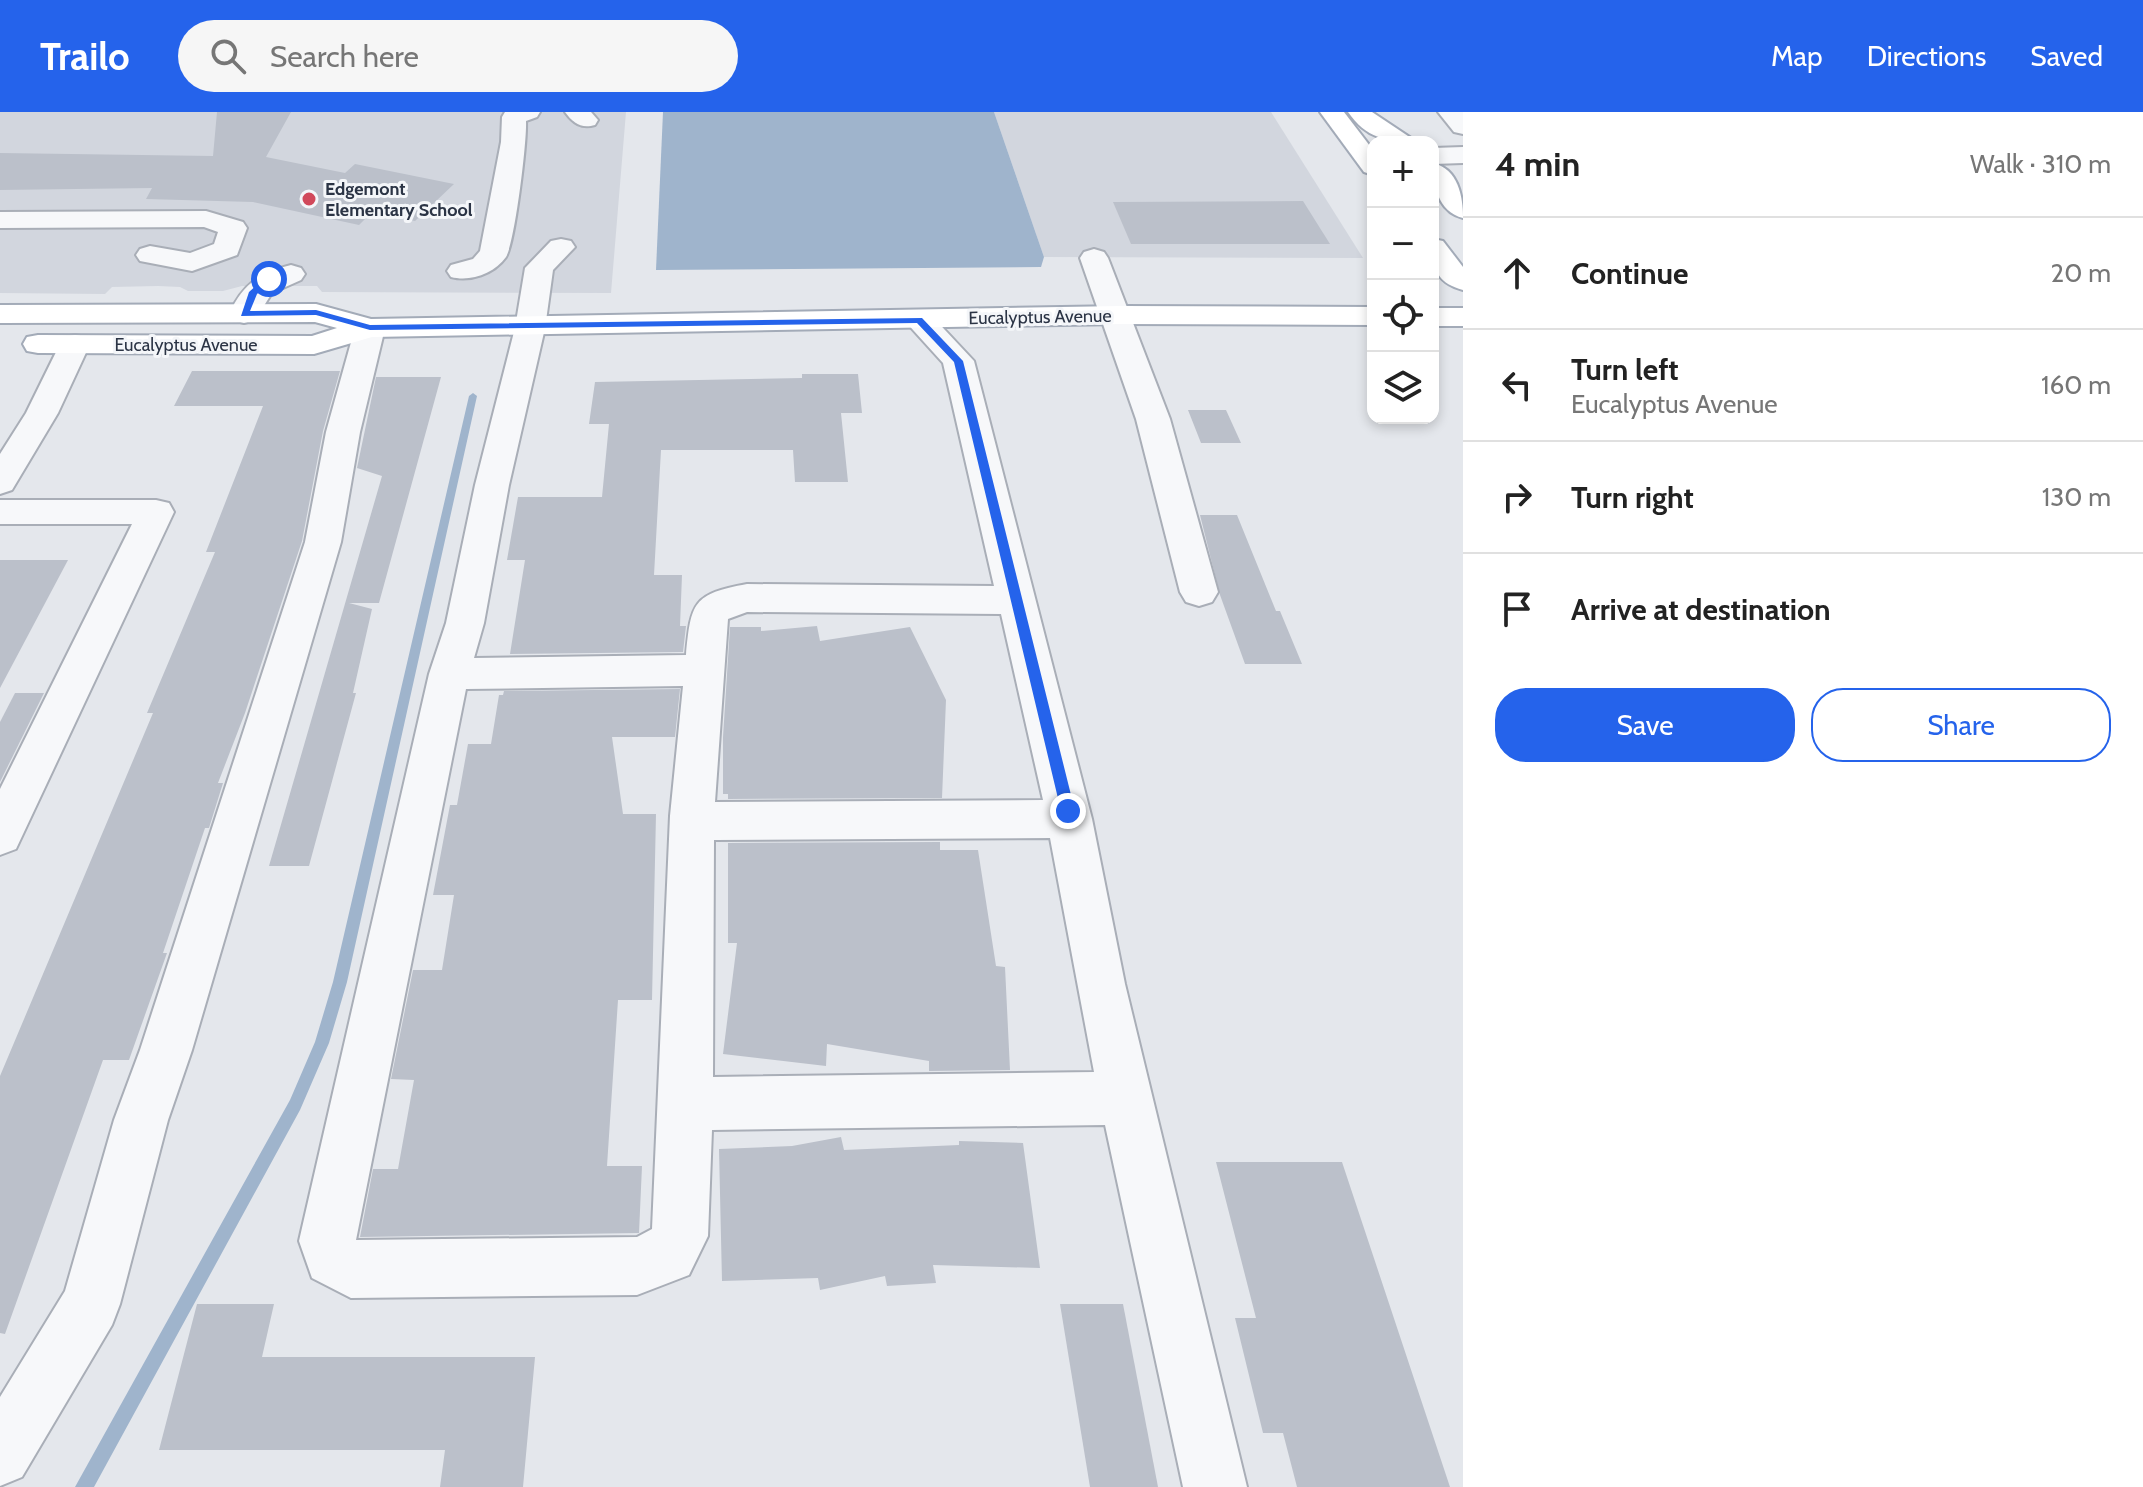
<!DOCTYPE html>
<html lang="en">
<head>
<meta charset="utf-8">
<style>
	:root { --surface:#fff; --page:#f6f6f6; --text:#222; --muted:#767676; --line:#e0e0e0; --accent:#2563eb }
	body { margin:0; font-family:Cabin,sans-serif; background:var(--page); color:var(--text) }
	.controls { position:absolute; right:24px; top:24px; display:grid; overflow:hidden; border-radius:16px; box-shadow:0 4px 12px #0003 }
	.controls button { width:72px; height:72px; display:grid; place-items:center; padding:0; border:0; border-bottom:2px solid var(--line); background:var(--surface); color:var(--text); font:40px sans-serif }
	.stop { position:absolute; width:24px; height:24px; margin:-18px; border:6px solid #2563eb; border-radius:50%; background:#fff }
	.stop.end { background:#2563eb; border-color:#fff; box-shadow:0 2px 8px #0008 }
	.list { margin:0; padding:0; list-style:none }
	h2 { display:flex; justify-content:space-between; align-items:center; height:104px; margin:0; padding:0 32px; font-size:34px }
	h2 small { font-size:26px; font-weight:400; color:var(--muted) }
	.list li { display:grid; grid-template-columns:52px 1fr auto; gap:24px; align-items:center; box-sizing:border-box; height:112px; padding:0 32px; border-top:2px solid var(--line) }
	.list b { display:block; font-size:30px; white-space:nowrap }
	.list p { margin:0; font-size:26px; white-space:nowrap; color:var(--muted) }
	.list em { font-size:26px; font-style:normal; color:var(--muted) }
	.actions { display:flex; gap:16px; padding:24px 32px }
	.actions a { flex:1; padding:18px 0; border:2px solid var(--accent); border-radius:32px; text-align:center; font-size:28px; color:var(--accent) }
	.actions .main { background:var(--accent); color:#fff }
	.icon { flex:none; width:44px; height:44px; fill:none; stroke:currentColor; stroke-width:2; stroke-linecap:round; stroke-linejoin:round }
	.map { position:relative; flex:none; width:1463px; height:1375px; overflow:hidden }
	header { display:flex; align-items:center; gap:48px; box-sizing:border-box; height:112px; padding:0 40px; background:var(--accent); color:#fff }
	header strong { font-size:38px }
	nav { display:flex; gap:44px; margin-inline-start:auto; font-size:28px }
	.search { width:560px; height:72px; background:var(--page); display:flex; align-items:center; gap:20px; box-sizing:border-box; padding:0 28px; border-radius:44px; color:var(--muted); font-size:30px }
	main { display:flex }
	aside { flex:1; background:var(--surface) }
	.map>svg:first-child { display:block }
	.built { fill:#d2d6de }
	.water { fill:#9fb4cc }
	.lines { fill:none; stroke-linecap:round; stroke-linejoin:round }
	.stream { fill:#9fb4cc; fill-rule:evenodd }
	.building { fill:#bbc0ca }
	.minor-casing { stroke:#a9aeb7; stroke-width:4 }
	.major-casing { stroke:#a3abb8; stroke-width:4 }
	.minor { fill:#f7f8fa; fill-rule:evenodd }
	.major { fill:#fff; fill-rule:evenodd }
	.route { fill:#2563eb }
	.poi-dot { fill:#d1495b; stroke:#f4f6f9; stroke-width:3 }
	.labels { text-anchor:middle; stroke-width:6; stroke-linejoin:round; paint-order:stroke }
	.far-poi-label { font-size:18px; font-weight:bold; fill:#2b3445; stroke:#f4f6f9; text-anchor:start }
	.far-street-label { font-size:18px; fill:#2b3445; stroke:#f4f6f9 }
</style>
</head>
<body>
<header>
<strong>Trailo</strong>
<div class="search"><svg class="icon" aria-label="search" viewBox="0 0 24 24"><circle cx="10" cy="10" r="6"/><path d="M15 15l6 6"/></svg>Search here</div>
<nav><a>Map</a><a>Directions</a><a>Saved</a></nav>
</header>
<main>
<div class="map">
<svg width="1463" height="1375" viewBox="0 0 1463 1375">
	<rect width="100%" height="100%" fill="#e4e7ec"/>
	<g class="built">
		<path d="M0,0H626L611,181L322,180L317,174H242L223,179H188L180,175L158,174L112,175L105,182L0,181Z"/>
		<path d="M994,0H1271L1363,146L1044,145Z"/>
	</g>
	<path class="water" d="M663,0H994L1044,145L1041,155L656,158Z"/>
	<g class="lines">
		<path class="stream" d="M473,281L477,284L347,870L329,931L300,998L94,1375H75L290,988L315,930L333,870L469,284Z"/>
	</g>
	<g class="building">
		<path d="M217,0H291L266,45L345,61L355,52L454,72L415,109L372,100L359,113L253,90L146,87L152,76L0,78V41L213,44Z"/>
		<path d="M1303,89L1330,132H1131L1113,90Z"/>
		<path d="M192,259H340L323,319L302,429L245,601L218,671H223L209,716H205L163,841H167L129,948H103L5,1222L0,1221V964L153,601H147L215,440H206L263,294H174Z"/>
		<path d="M802,262H858L862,301H841L848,370H795L793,338H661L654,463H682L680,514H686L683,540L510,542L525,448H507L518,385H602L609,312H589L595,270L802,266Z"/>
		<path d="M376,265H441L379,491H349L372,497L353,581H356L309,754H269L382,364L357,356Z"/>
		<path d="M1188,298H1226L1241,331H1201Z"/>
		<path d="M1200,403H1237L1276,499H1280L1302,552H1245L1220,483Z"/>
		<path d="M0,448H68L0,576Z"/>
		<path d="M817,514L820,529L910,515L946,588L942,686L728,687V682H723V625L730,515H761V519Z"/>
		<path d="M680,577L675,625H612L623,702H656L652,888H618L607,1054H642L639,1121L360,1125L373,1057H398L414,968L391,967L413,858H442L454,783H433L450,693H457L468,632H491L499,583H503L504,579Z"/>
		<path d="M15,581H44L0,670V610Z"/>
		<path d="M940,730V738H978L996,854L1005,855L1010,958L929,959V949L827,932L826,954L723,942L737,831H728V731Z"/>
		<path d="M841,1025L844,1038L959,1033V1029L1023,1031L1040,1156L933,1153L936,1171L887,1174L885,1164L820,1178L818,1166L722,1169L719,1037L792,1034Z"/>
		<path d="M1216,1050H1342L1450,1375H1297L1283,1321H1263L1235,1206H1256Z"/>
		<path d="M197,1192H274L262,1245H535L523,1375H440L445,1338H159Z"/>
		<path d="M1060,1192H1123L1158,1375H1090Z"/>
	</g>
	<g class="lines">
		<g class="minor-casing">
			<g id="minor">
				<path d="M505,0H540L537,5L526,9C527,30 515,130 506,145C494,162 470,170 451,165L447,159L451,153L473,147L480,139L501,30L502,5Z"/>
				<path d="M565,0H591L598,8L595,13C581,17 573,11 565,0Z"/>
				<path d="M1438,0H1463V22L1454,20Z"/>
				<path d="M1463,35V51L1433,52V36Z"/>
				<path d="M206,99L243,110L247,116L237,143L192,159L140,149L136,143L140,137L150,134L190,141L214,132L218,120L204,115L0,116V100Z"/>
				<path d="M561,127L571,129L575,135L553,158L545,216L509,373L484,511L474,546L686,543C691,490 693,482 747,472L994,474L943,251L904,208L908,202L919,199L930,202L974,249L1092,707L1125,872L1247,1375H1183L1105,1013L712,1018L708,1124L689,1163L637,1183L351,1186L312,1166L299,1129L429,562L446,511L475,373L515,216L525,156L551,129ZM747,500L1001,502L1043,688L715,690L728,507ZM683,574L670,704L652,1117L637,1125L356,1128L466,577ZM1050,726L1094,960L713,965L714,728Z"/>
				<path d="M1094,137L1104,140L1108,146L1170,307L1218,480L1212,490L1199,494L1186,490L1180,480L1136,307L1080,146L1084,140Z"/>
				<path d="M291,153L301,156L305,162L301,168L272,181L255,208L244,211L233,208L229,202C243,172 259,161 291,153Z"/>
				<path d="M370,207L381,210L385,216L360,320L341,430L192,938L168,1008L120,1192L112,1213L22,1365L0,1374V1285L65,1179L114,1008L140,938L305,430L326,320L355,216L359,210Z"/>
				<path d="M75,223L86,225L90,232L58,301L12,378L0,382V342L26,301L60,232L64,225Z"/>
				<path d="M0,388H156L169,391L174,400L16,737L0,743V677L132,412H0Z"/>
			</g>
		</g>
		<g class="major-casing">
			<g id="major">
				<path d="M1320,0H1344L1373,38V63L1364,60Z"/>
				<path d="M1348,0H1372L1417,30C1386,30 1366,26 1348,0Z"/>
				<path d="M1433,51C1458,57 1463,84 1463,106C1438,100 1433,73 1433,51Z"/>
				<path d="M1433,127L1443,129L1463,155V178C1433,170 1433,153 1433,127Z"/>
				<path d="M316,192L371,207L1122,194L1373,195V213L1122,212L372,225L314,242L38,241L27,239L23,232L27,225L38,223L312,224L337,216L315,210L0,211V193Z"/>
				<rect x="1433" y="196" width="30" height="18"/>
			</g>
		</g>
		<use href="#minor" class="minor"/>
		<use href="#major" class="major"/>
	</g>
	<path class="route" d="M266,165L273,167L257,182L250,199L316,198L370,213L922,206L963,249L1075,699L1073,703L1068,704L1061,699L954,250L917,211L370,218L316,203L241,204L249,180Z"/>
	<circle class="poi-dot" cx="309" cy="87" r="8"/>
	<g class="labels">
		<g class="far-poi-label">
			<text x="325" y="83">Edgemont<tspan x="325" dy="21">Elementary School</tspan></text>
		</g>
		<g class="far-street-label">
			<text transform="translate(1040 205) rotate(-1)" y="6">Eucalyptus Avenue</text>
			<text x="186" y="239">Eucalyptus Avenue</text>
		</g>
	</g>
</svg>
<div class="controls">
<button>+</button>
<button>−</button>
<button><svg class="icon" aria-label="locate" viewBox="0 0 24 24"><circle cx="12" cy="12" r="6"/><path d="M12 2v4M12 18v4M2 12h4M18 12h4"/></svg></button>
<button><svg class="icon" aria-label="layers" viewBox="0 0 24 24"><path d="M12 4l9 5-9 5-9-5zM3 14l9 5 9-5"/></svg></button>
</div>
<div class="stop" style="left:269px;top:167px"></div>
<div class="stop end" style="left:1068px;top:699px"></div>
</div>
<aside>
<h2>4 min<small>Walk · 310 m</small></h2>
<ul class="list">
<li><svg class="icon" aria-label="ahead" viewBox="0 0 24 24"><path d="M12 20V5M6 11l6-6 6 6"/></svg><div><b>Continue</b></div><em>20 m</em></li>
<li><svg class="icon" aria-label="left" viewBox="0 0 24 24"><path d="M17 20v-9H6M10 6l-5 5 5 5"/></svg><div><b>Turn left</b><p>Eucalyptus Avenue</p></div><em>160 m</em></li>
<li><svg class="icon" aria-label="right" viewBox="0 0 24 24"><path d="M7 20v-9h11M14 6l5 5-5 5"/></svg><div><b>Turn right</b></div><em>130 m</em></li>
<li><svg class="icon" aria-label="arrive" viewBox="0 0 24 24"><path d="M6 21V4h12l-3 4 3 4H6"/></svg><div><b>Arrive at destination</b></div></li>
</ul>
<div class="actions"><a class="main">Save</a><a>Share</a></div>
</aside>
</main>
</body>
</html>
